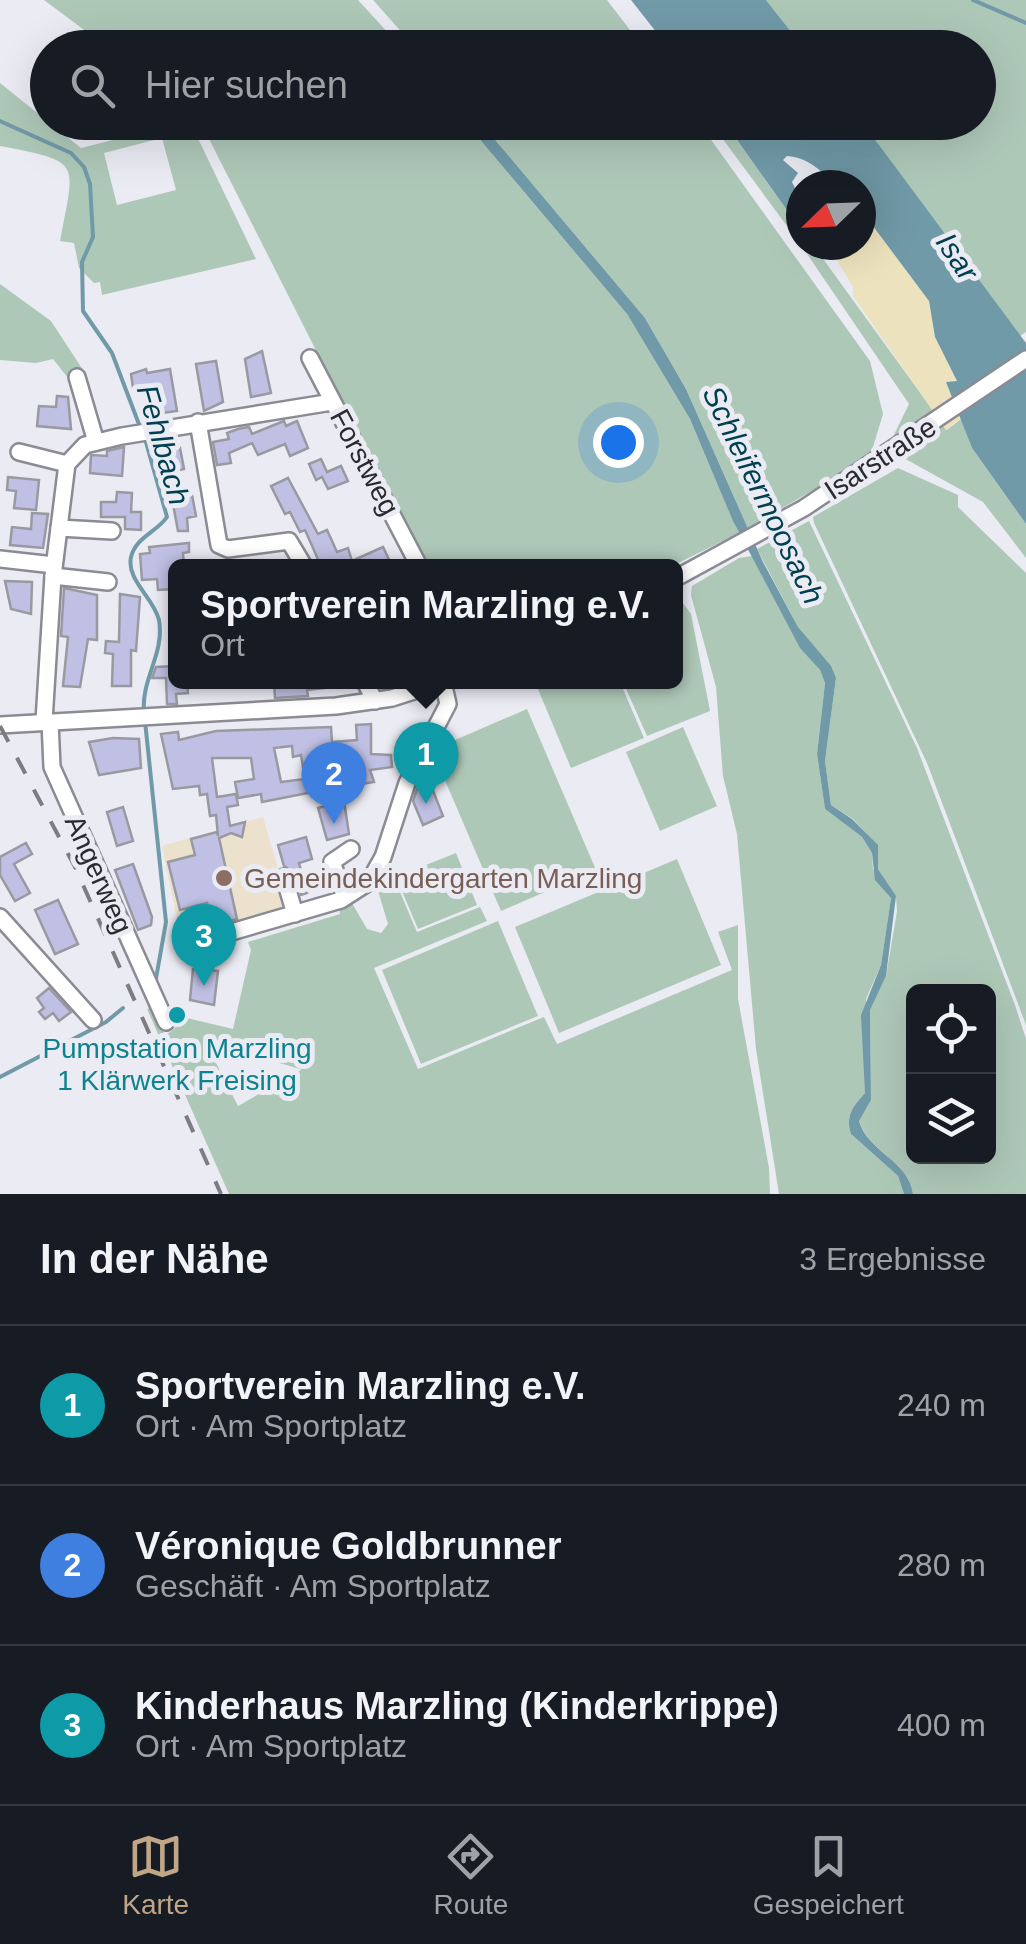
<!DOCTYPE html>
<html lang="de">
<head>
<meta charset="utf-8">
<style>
	:root { --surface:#171b24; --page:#242831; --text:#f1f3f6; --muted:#9ea1a6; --line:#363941; --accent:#c0a687 }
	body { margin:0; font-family:Helvetica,sans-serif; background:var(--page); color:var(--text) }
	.controls { position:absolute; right:30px; bottom:30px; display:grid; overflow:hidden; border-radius:15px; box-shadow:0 10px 40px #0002 }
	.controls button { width:90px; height:90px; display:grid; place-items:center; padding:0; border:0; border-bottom:2px solid var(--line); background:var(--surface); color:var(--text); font:50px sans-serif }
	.compass { position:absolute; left:786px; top:170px; width:90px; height:90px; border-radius:50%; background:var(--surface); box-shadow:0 10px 40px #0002; rotate:247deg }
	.you { position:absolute; left:618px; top:442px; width:35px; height:35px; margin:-25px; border:8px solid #fff; border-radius:50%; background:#1a73e8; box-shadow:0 0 0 15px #1a73e833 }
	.badge { display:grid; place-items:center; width:65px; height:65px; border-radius:50%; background:var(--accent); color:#fff; font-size:32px; font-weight:700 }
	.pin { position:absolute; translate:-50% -82px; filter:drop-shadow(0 2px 5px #0008) }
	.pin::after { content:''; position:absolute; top:52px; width:35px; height:30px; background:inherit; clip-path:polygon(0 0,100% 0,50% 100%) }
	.popup { position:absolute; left:168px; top:559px; width:515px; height:130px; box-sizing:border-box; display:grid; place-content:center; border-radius:15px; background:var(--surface); filter:drop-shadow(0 2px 8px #0005); font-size:32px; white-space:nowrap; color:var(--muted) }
	.popup b { font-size:38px; color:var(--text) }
	.popup::after { content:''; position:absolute; left:50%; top:100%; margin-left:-20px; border:20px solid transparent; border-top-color:var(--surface) }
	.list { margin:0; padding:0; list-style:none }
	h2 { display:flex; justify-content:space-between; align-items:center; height:130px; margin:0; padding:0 40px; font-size:42px }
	h2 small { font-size:32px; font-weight:400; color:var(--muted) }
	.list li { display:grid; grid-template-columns:65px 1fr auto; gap:30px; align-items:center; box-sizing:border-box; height:160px; padding:0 40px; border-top:2px solid var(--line) }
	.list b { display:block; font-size:38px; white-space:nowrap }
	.list p { margin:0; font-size:32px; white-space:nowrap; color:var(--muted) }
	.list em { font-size:32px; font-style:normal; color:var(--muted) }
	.icon { flex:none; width:55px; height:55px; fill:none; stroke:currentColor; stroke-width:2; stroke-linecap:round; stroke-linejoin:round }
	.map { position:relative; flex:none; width:1026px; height:1194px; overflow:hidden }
	.search { position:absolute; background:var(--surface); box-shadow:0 10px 40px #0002; left:30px; right:30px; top:30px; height:110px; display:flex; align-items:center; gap:25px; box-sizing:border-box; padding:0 35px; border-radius:55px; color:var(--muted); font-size:38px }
	.sheet { height:610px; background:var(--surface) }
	nav { display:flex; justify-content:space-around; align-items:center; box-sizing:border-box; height:140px; border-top:2px solid var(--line); background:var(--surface); font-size:28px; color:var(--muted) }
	nav a { display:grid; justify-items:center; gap:5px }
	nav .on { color:var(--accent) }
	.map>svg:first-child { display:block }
	.education { fill:#ebe1cc }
	.green { fill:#aec8b8; fill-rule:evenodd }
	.sand { fill:#ece2bd }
	.water { fill:#719aa8 }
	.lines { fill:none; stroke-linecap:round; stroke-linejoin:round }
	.stream { stroke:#719aa8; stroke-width:4 }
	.building { fill:#c0c0e4; stroke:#9999a1; stroke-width:2.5; fill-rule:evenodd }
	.minor-casing { stroke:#8b8b93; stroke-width:20 }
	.minor { stroke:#fff; stroke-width:15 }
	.rail { stroke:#7c7c82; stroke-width:4; stroke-dasharray:18 18; stroke-linecap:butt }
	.education-dot { fill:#8d6e63; stroke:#ebebf4; stroke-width:4 }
	.culture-dot { fill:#0f9aa8; stroke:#ebebf4; stroke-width:4 }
	.labels { text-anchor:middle; stroke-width:10; stroke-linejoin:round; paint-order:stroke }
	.street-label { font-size:28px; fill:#2b2b2f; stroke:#ebebf4 }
	.education-label { font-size:28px; fill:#785e54; stroke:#ebebf4; text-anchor:start }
	.culture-label { font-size:28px; fill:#0d838f; stroke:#ebebf4 }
	.water-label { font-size:30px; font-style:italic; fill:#004051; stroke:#ebebf4 }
</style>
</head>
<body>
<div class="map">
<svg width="1026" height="1194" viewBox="0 0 1026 1194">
	<rect width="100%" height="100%" fill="#ebebf4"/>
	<path class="education" d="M263,817L290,910L212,931L205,917L178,924L162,846Z"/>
	<g class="green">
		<path d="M44,0H358L401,47H107Z"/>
		<path d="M373,0H607L643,47H415Z"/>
		<path d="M766,0H1026V332L1020,336L861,123L978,122V48L803,47Z"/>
		<path d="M0,83L81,148L180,123L191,124L256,259L102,295L100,282L94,283L79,268L74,243L60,241C75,160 83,162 0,146ZM162,138L176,190L117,205L104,153Z"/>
		<path d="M201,123H466L627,314L690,419L739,533L672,566H425Z"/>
		<path d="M481,123H699L870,361L883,414L870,457L748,528L686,389L645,318Z"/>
		<path d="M711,123H725L729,129L801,230V245Z"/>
		<path d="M801,245H813L937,416L891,441L909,404Z"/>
		<path d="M0,284L51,321L85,373L68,378L53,359L36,363L0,360Z"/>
		<path d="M961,419L972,448L1026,524V558L983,502L902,457L903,450L941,424L947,430Z"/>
		<path d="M898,468L958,495V507L1026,573V1025L927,763L814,523L813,517Z"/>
		<path d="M809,521L917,748L1015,1005L1026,1039V1194H913C909,1161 868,1152 859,1120L871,1100L870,1009L886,976L897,911L896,897L878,869L877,845L853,819L831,805L825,761L836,678L798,627L757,549ZM914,992H988V1156H914Z"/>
		<path d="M752,556L800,647L820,670L825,683L817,754L825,809L862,837L872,853L873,869L891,898L881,965L866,999L865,1093C853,1106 845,1116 851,1134L898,1176L904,1194H779L756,1049L737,834L723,776L716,687L691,595L692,586L739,558Z"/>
		<path d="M677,595L691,614L710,711L647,736L623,682H676Z"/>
		<path d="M535,682H620L644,738L571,768Z"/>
		<path d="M527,709L596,870L501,911L432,750Z"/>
		<path d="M683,727L717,806L660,831L626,752Z"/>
		<path d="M456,853L477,905L418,929L396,877Z"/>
		<path d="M386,859L417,932L480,907L487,921L374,968L418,1069L544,1017L557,1044L732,970L718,932L738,925V999L769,1168L770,1194H229L147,1009L152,1007L165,1036L187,1018L233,1029L251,950L248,942L340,914L339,906L352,903L367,929L381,933L388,924L375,881ZM222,1046L300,1069L301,1070L238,1106L214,1059Z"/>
		<path d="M677,859L721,965L559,1033L515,927Z"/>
		<path d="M498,921L538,1016L421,1064L382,970Z"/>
	</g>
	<path class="sand" d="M861,210L929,301L935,337L957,381L946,382L961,419L946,430L853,296V287L828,245H861Z"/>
	<g class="water">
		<path d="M631,0H766L803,47H668Z"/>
		<path d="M466,123H481L645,318L686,389L763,562L798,627L831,666L836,678L825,761L831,805L852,819L878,845V869L896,896L886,976L870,1010L871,1100L859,1121C868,1152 909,1161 913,1194H904L898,1176L851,1134C845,1116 853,1106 865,1093L861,1015L881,965L891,898L875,880L872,853L862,837L825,809L817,754L825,683L820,670L800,648L733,521L690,419L627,314Z"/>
		<path d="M725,123H861L879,145L1026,343V524L972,448L946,382L957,381L935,337L929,301L861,210V185C821,185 821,159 787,156L783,160L798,173L792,182L801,200V230Z"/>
	</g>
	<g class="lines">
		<g class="stream">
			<path d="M973,0L1026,23"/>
			<path d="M0,121L71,153L84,167L90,184L93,237L82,262L83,311L112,353L140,427"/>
			<path d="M144,712C141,679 165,653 159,620C154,598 126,580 131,557C136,537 157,532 167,517L144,435"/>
			<path d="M145,721L166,922L155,984"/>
			<path d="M0,1077L106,1022L123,1008"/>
		</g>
	</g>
	<g class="building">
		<path d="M262,351L271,393L251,397L245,359Z"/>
		<path d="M216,361L223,402L204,411L196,364Z"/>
		<path d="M146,369L147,373L170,369L177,411L154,414L149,385L133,388L131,374Z"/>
		<path d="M57,396L68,397L71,429L37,426L39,406L56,407Z"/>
		<path d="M284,421L286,426L297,421L308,448L290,456L285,444L258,455L252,443L229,453L231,463L217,465L213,442L229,439L227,433L238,429L249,427L252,434Z"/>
		<path d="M172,439L174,450L180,448L184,469L174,471L177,498L192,495L196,516L187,518L188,531H178L172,499L168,500L170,471L166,472L157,442Z"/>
		<path d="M124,447L122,476L90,473L91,455L107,456V451Z"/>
		<path d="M321,459L327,472L341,466L348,481L328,489L322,477L316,480L309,464Z"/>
		<path d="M8,477L39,480L36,510L14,508L16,491L7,490Z"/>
		<path d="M288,478L318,534L327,530L337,552L348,548L352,561L383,547L392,566H321L305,530L300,532L290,512L285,514L271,486Z"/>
		<path d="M117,492L132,493L131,512H141V530L125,529V517H101V502H116Z"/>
		<path d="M32,513L48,514L43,548L10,545L12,527L31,529Z"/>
		<path d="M189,543V552L183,553L184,566H174L176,589L158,590L157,579L142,580L140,554L150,553L149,547Z"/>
		<path d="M5,581L32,582L31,614L11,609Z"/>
		<path d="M64,588L97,595V640L88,639L80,687L63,686L68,637L61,636Z"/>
		<path d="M120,594L140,597L136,651L131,650V686H112L113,654L105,653L106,641L119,642Z"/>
		<path d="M176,666V682H187L188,693L176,694L177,704H167L166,678H152L156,667Z"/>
		<path d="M274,682H325V688L307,690L308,696L275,698Z"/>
		<path d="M371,724V754L391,755L392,767L370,770L374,782L348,786L347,776L357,775L354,754L313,758L318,791L262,802L261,794L238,798L235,782L254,779L251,758H212L217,797L236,794L238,805L227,807L230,826L245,822L242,837L231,833L219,838L237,919L213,926L207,903L180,910L168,862L195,855L191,839L217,832L218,836L216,815L210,816L207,794L200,795L199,786L173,789L161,734L178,732L179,740L216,731L331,727L332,742L357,740L356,725ZM292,746L293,757L301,755L305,779L281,782L274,748Z"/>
		<path d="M113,738L139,739L141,768L99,775L89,742Z"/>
		<path d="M430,783L443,816L423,825L413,801L417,789Z"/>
		<path d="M344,801L349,834L327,840L318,808Z"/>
		<path d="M123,807L133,841L117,846L107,812Z"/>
		<path d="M306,837L312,859L299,863L307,893L301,895L294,873L284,866L278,845Z"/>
		<path d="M26,843L32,854L14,864L30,893L15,901L0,875V857Z"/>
		<path d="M133,864L152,917L151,925L138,930L115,870Z"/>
		<path d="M58,900L78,944L55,954L35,910Z"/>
		<path d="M193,969L218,971L214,1005L190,1000Z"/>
		<path d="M49,988L71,1012L59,1021L53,1013L45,1019L39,1012L44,1008L37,998Z"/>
	</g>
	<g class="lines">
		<g class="minor-casing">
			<g id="minor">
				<path d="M310,358L419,566"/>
				<path d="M77,377L96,442"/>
				<path d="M198,422L219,545L228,549L289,541L304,566"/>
				<path d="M19,452L67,464"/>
				<path d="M59,528L112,531"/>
				<path d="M0,559L54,565"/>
				<path d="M53,576L108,582"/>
				<path d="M676,578L804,508L1026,359"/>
				<path d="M365,682L375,701"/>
				<path d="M44,721L53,576L67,464L85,445L122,436L332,402"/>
				<path d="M50,722L52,767L166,1022"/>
				<path d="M0,725L336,706L392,698L442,682"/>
				<path d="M284,877L295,914"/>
				<path d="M345,897L332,862L351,849"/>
				<path d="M0,917L93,1020"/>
				<path d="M204,940L341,900L369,882L383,857L407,783L448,704L443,682"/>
			</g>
		</g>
		<use href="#minor" class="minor"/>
		<path class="rail" d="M0,726L75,867L221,1194"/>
	</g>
	<circle class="education-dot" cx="224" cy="878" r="10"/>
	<circle class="culture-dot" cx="177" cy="1015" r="10"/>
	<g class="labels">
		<g class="street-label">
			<text transform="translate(880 458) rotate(-33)" y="10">Isarstraße</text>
			<text transform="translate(365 462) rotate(62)" y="10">Forstweg</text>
			<text transform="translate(99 874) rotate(66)" y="10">Angerweg</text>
		</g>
		<g class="education-label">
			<text x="244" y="888">Gemeindekindergarten Marzling</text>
		</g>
		<g class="culture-label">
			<text x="177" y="1058">Pumpstation Marzling<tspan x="177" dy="32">1 Klärwerk Freising</tspan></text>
		</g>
		<g class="water-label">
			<text transform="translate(957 257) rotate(56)" y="10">Isar</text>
			<text transform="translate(163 445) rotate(74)" y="10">Fehlbach</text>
			<text transform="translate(763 495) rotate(64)" y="10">Schleifermoosach</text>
		</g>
	</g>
</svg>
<div class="controls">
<button><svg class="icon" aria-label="locate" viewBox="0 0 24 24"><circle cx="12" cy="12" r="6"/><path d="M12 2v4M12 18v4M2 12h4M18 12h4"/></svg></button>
<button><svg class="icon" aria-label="layers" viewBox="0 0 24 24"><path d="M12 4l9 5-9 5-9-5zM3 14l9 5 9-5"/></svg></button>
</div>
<svg class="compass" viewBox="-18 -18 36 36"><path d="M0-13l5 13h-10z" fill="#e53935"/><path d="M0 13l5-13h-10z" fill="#9ea1a6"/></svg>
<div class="you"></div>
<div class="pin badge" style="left:426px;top:804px;background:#0f9aa8">1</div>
<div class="popup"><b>Sportverein Marzling e.V.</b>Ort</div>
<div class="pin badge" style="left:334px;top:824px;background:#3f7fe0">2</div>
<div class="pin badge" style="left:204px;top:986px;background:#0f9aa8">3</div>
<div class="search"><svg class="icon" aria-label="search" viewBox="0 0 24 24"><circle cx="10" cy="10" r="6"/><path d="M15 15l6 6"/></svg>Hier suchen</div>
</div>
<section class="sheet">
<h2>In der Nähe<small>3 Ergebnisse</small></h2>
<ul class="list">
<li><span class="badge" style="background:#0f9aa8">1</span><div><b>Sportverein Marzling e.V.</b><p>Ort · Am Sportplatz</p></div><em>240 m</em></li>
<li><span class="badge" style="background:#3f7fe0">2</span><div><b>Véronique Goldbrunner</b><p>Geschäft · Am Sportplatz</p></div><em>280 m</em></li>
<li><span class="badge" style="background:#0f9aa8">3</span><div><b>Kinderhaus Marzling (Kinderkrippe)</b><p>Ort · Am Sportplatz</p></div><em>400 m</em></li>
</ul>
</section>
<nav>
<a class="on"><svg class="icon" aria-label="map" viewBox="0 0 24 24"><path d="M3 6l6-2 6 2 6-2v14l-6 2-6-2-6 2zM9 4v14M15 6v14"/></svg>Karte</a>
<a><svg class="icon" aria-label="directions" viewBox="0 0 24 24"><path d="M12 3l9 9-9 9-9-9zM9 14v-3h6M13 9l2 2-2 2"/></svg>Route</a>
<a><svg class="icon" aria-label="saved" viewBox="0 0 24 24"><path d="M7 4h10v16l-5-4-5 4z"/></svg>Gespeichert</a>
</nav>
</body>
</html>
